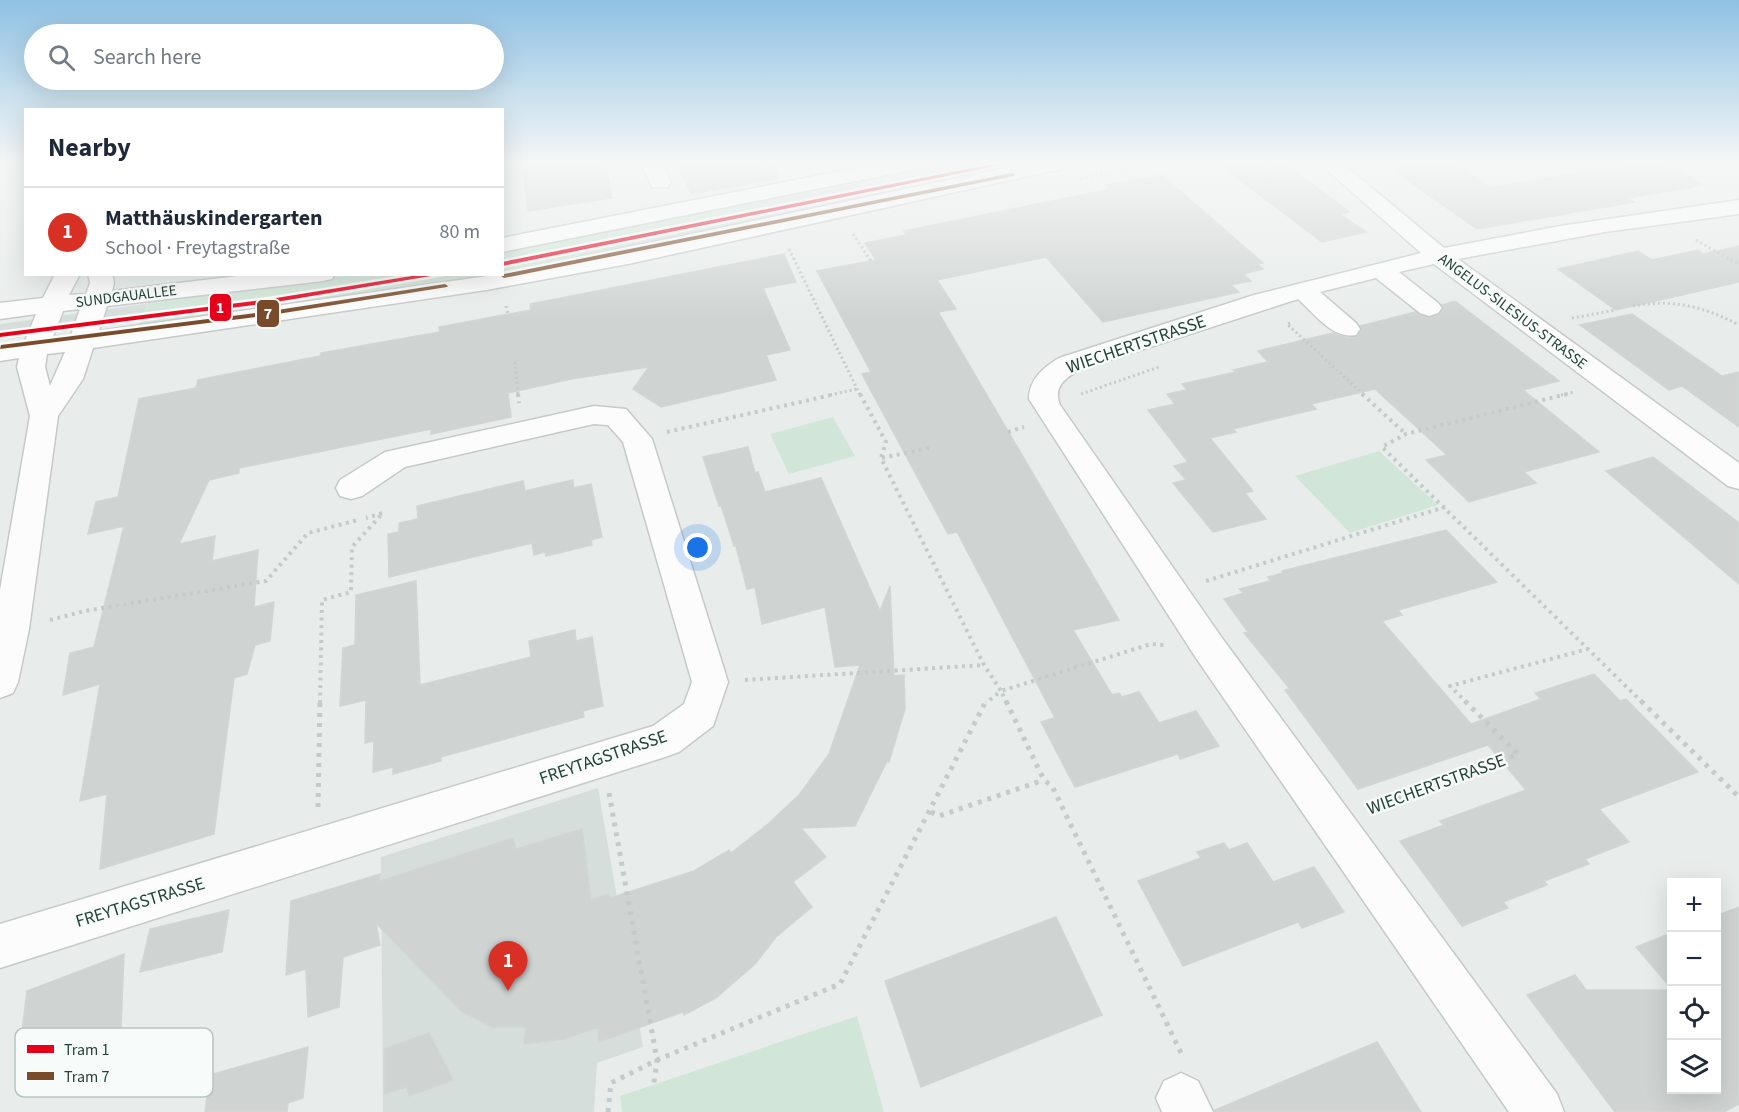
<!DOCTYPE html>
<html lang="en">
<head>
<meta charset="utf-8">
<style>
	:root { --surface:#fff; --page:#f6f6f7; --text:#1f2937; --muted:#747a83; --line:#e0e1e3; --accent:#d93025 }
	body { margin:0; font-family:"Source Sans 3",sans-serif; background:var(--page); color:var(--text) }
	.controls { position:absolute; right:18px; bottom:18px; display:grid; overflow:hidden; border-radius:0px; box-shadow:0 6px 24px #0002 }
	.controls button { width:54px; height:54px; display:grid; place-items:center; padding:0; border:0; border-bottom:2px solid var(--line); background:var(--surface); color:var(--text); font:30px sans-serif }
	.you { position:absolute; left:698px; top:548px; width:21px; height:21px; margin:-15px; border:4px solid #fff; border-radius:50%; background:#1a73e8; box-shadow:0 0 0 9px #1a73e833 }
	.badge { display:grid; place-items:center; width:39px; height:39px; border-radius:50%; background:var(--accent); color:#fff; font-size:20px; font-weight:700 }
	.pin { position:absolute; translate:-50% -50px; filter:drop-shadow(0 2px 3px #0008) }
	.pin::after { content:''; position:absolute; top:32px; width:21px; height:18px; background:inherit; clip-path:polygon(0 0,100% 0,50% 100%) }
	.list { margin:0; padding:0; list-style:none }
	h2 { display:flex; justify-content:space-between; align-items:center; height:78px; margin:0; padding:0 24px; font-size:26px }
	h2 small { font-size:20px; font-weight:400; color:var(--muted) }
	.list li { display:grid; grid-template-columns:39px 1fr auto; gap:18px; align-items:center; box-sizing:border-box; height:90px; padding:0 24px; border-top:2px solid var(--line) }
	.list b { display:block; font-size:22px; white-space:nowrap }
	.list p { margin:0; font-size:20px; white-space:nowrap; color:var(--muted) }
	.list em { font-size:20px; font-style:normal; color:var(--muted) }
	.icon { flex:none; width:33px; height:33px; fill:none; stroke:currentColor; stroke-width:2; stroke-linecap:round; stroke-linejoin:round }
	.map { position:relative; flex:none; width:1739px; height:1112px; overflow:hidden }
	.search { position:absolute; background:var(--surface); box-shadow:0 6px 24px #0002; left:24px; top:24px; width:480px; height:66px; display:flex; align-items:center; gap:15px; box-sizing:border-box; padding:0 21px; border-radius:33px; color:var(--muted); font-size:22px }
	.panel { position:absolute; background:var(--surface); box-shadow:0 6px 24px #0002; left:24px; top:108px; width:480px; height:168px; border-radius:0px }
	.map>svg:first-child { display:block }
	.built { fill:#d6dedb }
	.green { fill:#d1e6d8 }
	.building { fill:#cfd4d2; stroke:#d1d6d4; stroke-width:1.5 }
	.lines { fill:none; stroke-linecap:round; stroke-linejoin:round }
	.minor-casing { stroke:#c5cac8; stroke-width:3 }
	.path-far2 { stroke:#c3ccca; stroke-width:3; stroke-dasharray:2 3; stroke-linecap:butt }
	.path-far1 { stroke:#c3ccca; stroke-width:4; stroke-dasharray:3 4.5; stroke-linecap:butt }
	.path { stroke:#c3ccca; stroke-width:5; stroke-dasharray:4 6; stroke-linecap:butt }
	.minor { fill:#fcfcfc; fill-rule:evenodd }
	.tram-1-casing { stroke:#f7fbf9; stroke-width:5 }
	.tram-2-casing { stroke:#f7fbf9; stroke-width:5 }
	.tram-1 { fill:#e8001b; fill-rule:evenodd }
	.tram-2 { fill:#7a4b2a; fill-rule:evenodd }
	.labels { text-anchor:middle; stroke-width:5; stroke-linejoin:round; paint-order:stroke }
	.far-street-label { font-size:15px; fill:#24423a; stroke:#f7fbf9 }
	.street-label { font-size:18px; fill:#24423a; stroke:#f7fbf9 }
	.key { fill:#f7fbf9; stroke:#b8c4c0; stroke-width:1.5 }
	.key-label { font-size:16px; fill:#24423a }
	.line-badge { stroke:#f7fbf9; stroke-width:2 }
	.badge-label { font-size:16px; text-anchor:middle; font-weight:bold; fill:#fff }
</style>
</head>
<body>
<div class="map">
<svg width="1739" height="1112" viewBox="0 0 1739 1112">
	<rect width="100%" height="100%" fill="#e8edeb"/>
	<g class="built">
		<path d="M938,163H1034L503,276L139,327L140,322L0,340V324L145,304L147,301L353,275L502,274L528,246Z"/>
		<path d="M598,788L643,1047L597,1063L594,1112H383L381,857Z"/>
	</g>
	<g class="green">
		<path d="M964,163H1034L876,197L865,183Z"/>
		<path d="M754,200L764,217L573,256L574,263L503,276L139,327L147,301L353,275L502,274L503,251Z"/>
		<path d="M833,417L855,456L789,474L770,434Z"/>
		<path d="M1379,451L1438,505L1350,533L1295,476Z"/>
		<path d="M857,1016L884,1112H622L620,1096Z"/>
	</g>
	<g class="building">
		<path d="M523,163H605L612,198L528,211Z"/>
		<path d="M677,163H775L777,179L691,194Z"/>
		<path d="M1217,163H1283L1350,212L1340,214L1366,232L1322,242Z"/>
		<path d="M1391,163H1455L1490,188L1637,163H1666L1703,185L1628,198L1634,202L1477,229L1394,171L1400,170Z"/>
		<path d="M1162,175L1263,263L1257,264L1263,269L1243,274L1251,281L1231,285L1239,292L1103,322L1046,257L937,280L956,309L938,312L1119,620L1073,630L1112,695L1119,693L1122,697L1139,692L1159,723L1196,711L1219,746L1180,759L1178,754L1075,787L1041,722L1055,718L957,532L948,534L862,374L871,372L817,271L876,260L865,243L906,235L904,231L1110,189L1107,185Z"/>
		<path d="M1739,246V282L1616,310L1558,269L1638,251L1652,260L1698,250L1703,254Z"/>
		<path d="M784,254L796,282L763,288L790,350L766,355L776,380L661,407L633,389L649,367L571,379L508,393L511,417L431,434V429L239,468V473L209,480L179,544L215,536L212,561L258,550L254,607L274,602L270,641L255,645L247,674L234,678L214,834L100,869L107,794L80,801L100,684L63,695L70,653L94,647L124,526L88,534L96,502L118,497L139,399L196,388L198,380L320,356L321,353L440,332L439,327L531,310L530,304Z"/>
		<path d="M1455,301L1559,381L1523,390L1599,452L1524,472L1536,483L1469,502L1426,460L1447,455L1375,389L1311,404L1316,409L1233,429L1236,432L1210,438L1253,491L1245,493L1266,519L1213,532L1173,483L1186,480L1174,466L1188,462L1148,410L1175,404L1167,394L1187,390L1182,384L1236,372L1233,370L1268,362L1258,351L1333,333L1347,338L1356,337L1362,330L1360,326L1415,312L1430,318L1440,314L1444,308L1442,305Z"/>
		<path d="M1632,314L1722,376L1739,372V427L1682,386L1669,390L1580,325Z"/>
		<path d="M748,447L755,473L758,472L765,492L821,478L880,611L890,586L894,676L904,675L905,709L889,762L887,761L855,826L801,828L826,857L793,882L812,907L776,937L755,964L716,998L684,1015L683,1012L599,1042L598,1027L564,1039L524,1044L526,1027H492L461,1011L376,923L380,945L343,957L339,1007L308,1017L306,969L286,975L291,901L380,874V881L513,838L516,849L582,829L591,900L609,894L610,898L694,871L729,850L731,853L768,824L799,795L829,754L860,665L835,667L825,607L762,624L755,587L747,589L736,546H734L721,505L719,506L703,457Z"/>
		<path d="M1653,457L1739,523V584L1606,471Z"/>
		<path d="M573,480L574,488L591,484L602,537L591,540L592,545L546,556L545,552L534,555L532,543L389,577L388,534L399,532V523L418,519L417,506L523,481L525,491Z"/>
		<path d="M1446,530L1497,582L1398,610L1402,615L1382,621L1471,724L1541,699L1535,693L1594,674L1620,701L1626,699L1698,772L1599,809L1629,842L1585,859L1589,864L1544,881L1547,885L1503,902L1508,908L1462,926L1400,841L1444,825L1440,821L1526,790L1488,745L1358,789L1285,690L1290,689L1244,633L1248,632L1224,599L1244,593L1239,589L1270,581L1268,577L1283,573L1282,571Z"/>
		<path d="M416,581L420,685L531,657L529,641L575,630L576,641L592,637L603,706L583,711L584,717L441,757V761L393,774V767L373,772L374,741L365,743L366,700L340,706L343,648L355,645L356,595Z"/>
		<path d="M1224,843L1229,850L1247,843L1273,882L1314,867L1344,912L1302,928L1298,922L1183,966L1138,881L1201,858L1197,852Z"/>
		<path d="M1739,907V1104L1724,1112H1615L1527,995L1575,975L1586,990H1671V1089H1716V916Z"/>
		<path d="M229,910L222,952L140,972L150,929Z"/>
		<path d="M1056,917L1102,1015L921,1087L885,981Z"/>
		<path d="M1671,933V988L1636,947Z"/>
		<path d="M124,954L121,1028L17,1070L27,991Z"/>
		<path d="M429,1033L453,1080L409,1096L407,1087L384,1094V1049Z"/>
		<path d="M1377,1042L1421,1112H1215V1110Z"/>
		<path d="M308,1047L303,1098L288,1103L287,1112H205L210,1075Z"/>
	</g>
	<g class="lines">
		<g class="minor-casing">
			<g id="minor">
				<path d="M641,163H662L671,182L668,187H652Z"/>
				<path d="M881,163H926L916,169L502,252V238Z"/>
				<path d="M1029,163H1071L1061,169L628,264L486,290L93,348L83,379L58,416L29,629L18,682L13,693L0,698V590L30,416L17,367L19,358L0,361V345L25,341L36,314L0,319V303L43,298L55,274H80L69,295L86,294L90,283L88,274H112L114,283L112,291L254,274H335L332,279L323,281L107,306L99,331L502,274ZM80,309L71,335L53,337L63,311ZM65,352L50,386L45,367L47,354Z"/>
				<path d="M1319,163H1342L1444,248L1560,226L1739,200V214L1605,232L1458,259L1739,463V489L1728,486L1434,264L1399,272L1438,303L1442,308L1438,313L1429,316L1420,313L1376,278L1320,292L1356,323L1360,329L1356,335C1333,340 1314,313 1298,299L1079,370C1064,379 1053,387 1060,405L1222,638L1557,1094L1564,1112H1509L1196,658L1029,399C1029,379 1044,367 1059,358L1254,295L1421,253Z"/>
				<path d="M594,406L626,409L652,439L728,682L713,726L679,752L665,757L0,968V924L653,726L684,704L692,682L623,442L608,425L594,424L567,430L405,467L362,496L351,499L340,496L336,488L340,480L385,452Z"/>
				<path d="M1181,1073L1198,1081L1213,1112H1162L1156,1098L1164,1081Z"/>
			</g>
		</g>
		<g class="path-far2">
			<path d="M1081,179L1154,163"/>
			<path d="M853,234L871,261"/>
			<path d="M1696,240L1739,265"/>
			<path d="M789,249L860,395"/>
			<path d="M506,306L508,314"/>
			<path d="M1633,306C1673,299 1703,306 1739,325"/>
			<path d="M1572,318L1616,310"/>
			<path d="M1290,323L1287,324L1364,395"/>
			<path d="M515,362L518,395"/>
			<path d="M1081,394L1159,367"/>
			<path d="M830,395L857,389"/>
			<path d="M1561,395L1574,392"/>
		</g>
		<g class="path-far1">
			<path d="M518,394L519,403"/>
			<path d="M860,394L886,442L881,458L984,665L1001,691L986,703"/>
			<path d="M1362,394L1406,434"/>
			<path d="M1567,394L1406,434L1382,447L1643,703"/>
			<path d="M667,432L836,394"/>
			<path d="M1008,432L1024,427"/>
			<path d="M882,458L929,448"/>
			<path d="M1206,581L1445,507"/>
			<path d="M50,620L85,611L266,581L308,533L358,520"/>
			<path d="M745,680L984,665"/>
			<path d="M320,703L322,600L351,592L352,547L383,513L366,518"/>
			<path d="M1007,703L1001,691L1151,644L1164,645"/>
			<path d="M1467,703L1450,686L1588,649"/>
		</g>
		<g class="path">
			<path d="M1006,701L1044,780L1052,786L1183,1057"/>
			<path d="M1641,701L1739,797"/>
			<path d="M609,793L657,1060L654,1083"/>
			<path d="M318,807L320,701"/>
			<path d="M1369,809L1518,754L1465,701"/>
			<path d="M931,812L939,816L1044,780"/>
			<path d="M608,1112L611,1083L657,1060L840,984L986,701"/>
		</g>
		<use href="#minor" class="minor"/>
		<g class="tram-1-casing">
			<g id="tram-1">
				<path d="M997,163H1011L502,266V262Z"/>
				<path d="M424,274H443L270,303L0,337V333L270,299Z"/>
			</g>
		</g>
		<g class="tram-2-casing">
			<g id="tram-2">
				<path d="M1012,173L1015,175L1014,176L504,278L501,276L504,274Z"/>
				<path d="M445,284L448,286L447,287L271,315L0,349L1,345L271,311Z"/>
			</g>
		</g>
		<use href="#tram-1" class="tram-1"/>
		<use href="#tram-2" class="tram-2"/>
	</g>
	<linearGradient id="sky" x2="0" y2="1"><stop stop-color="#8fc1e3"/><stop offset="0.51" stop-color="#f5f7f6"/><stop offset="1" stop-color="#f5f7f6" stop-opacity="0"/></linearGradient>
	<rect width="1739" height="319" fill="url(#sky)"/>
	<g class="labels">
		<g class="far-street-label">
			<text transform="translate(126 296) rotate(-7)" y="5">SUNDGAUALLEE</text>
			<text transform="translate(1513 311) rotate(37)" y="5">ANGELUS-SILESIUS-STRASSE</text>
		</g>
		<g class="street-label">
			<text transform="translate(1136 344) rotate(-19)" y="6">WIECHERTSTRASSE</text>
			<text transform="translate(603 757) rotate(-19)" y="6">FREYTAGSTRASSE</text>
			<text transform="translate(1436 784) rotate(-20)" y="6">WIECHERTSTRASSE</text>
			<text transform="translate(140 902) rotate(-17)" y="6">FREYTAGSTRASSE</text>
		</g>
	</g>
	<rect x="15" y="1028" width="198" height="69" rx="9" class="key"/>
	<rect x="27" y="1045" width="27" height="8" fill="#e8001b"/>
	<rect x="27" y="1072" width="27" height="8" fill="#7a4b2a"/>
	<g class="key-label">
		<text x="64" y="1055">Tram 1</text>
		<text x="64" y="1082">Tram 7</text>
	</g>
	<g class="line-badge">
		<rect x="209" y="293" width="23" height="29" rx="6" fill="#e8001b"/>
		<rect x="256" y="299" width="24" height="29" rx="6" fill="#7a4b2a"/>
	</g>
	<g class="badge-label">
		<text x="220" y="313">1</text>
		<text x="268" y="319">7</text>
	</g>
</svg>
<div class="controls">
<button>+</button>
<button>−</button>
<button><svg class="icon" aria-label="locate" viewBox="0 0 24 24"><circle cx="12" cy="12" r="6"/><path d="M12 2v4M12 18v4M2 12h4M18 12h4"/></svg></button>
<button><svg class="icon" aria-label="layers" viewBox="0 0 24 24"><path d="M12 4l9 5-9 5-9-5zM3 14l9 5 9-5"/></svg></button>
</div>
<div class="you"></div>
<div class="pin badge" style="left:508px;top:991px">1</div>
<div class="search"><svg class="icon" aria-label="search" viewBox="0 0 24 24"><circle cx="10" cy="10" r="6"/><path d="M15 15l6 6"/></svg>Search here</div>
<section class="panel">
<h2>Nearby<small></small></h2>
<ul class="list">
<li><span class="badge">1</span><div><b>Matthäuskindergarten</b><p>School · Freytagstraße</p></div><em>80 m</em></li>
</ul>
</section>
</div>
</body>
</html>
